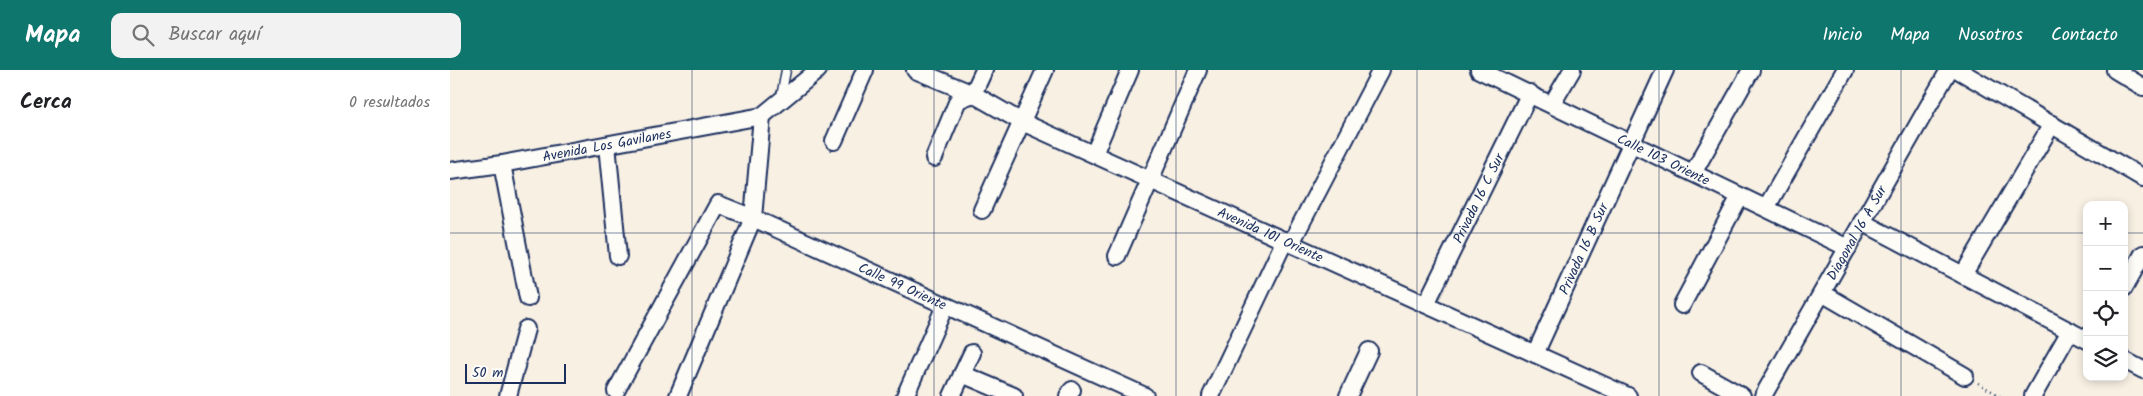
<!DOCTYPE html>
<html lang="es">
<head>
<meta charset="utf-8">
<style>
	:root { --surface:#fff; --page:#f2f2f2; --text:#202124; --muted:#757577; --line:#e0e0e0; --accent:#0f766e }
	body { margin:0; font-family:Kalam,sans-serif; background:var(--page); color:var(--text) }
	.controls { position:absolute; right:15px; bottom:15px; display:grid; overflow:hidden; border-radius:10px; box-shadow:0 2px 8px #0003 }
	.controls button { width:45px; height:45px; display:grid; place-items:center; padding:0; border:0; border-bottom:1px solid var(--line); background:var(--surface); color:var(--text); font:25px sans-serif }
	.scale { position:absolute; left:15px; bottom:12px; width:101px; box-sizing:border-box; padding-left:5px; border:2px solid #1b2f5e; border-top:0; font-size:14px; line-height:18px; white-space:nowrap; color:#1b2f5e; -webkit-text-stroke:4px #fdfcf7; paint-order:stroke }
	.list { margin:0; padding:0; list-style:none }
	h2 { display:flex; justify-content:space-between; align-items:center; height:65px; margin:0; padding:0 20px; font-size:21px }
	h2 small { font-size:16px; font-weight:400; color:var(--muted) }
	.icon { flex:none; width:28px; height:28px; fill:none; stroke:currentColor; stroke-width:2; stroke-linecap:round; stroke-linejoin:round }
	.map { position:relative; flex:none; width:1693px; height:326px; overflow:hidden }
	header { display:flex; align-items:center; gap:30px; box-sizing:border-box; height:70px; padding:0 25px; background:var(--accent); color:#fff }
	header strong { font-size:24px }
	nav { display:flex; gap:28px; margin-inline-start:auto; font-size:18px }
	.search { width:350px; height:45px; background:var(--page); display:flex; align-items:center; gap:12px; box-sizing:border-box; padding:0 18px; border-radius:10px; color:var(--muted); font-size:19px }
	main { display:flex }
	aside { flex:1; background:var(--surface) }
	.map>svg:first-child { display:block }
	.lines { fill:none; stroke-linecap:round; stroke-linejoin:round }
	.lane-casing { stroke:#1b2f5e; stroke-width:11 }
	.street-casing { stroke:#1b2f5e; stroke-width:20 }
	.path { stroke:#1b2f5e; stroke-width:2.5; stroke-dasharray:1 4; stroke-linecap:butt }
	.lane { stroke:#fdfcf7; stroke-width:8 }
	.street { stroke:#fdfcf7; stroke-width:16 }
	.grid { fill:none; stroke:#1b2f5e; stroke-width:1; stroke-opacity:0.55 }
	.labels { text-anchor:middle; stroke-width:4; stroke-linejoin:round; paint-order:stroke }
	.street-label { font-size:14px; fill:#1b2f5e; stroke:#fdfcf7 }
</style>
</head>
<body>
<header>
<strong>Mapa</strong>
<div class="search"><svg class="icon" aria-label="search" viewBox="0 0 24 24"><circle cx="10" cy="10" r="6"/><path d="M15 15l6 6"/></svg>Buscar aquí</div>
<nav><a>Inicio</a><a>Mapa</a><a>Nosotros</a><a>Contacto</a></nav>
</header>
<main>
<aside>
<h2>Cerca<small>0 resultados</small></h2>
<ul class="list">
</ul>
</aside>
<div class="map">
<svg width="1693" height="326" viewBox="0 0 1693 326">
	<rect width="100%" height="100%" fill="#f8f0e3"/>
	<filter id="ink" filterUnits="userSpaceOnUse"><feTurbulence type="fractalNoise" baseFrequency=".02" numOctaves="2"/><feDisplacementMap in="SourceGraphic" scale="10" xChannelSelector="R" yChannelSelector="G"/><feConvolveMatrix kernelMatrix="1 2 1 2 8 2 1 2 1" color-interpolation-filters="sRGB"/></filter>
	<g filter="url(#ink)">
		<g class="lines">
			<g class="lane-casing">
				<path id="lane" d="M331,27L336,0"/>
			</g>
			<g class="street-casing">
				<g id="street">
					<path id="s1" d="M465,0L523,24L572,52L1178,326"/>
					<path id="s2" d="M1029,0L1398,178"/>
					<path d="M1508,0L1693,108"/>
					<path d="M1665,0L1693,17"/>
					<path d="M523,24L534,0"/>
					<path d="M1102,34L1122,0"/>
					<path d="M384,71L415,0"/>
					<path d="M157,75L168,186"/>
					<path d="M644,84L680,0"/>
					<path d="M484,88L508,30L523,24"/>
					<path d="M52,94L78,228"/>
					<path id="s3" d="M0,101L52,94L312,46L368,0"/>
					<path d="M1243,103L1301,0"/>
					<path d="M1316,138L1395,0"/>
					<path d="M532,140L595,0"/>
					<path d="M1412,152L1637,270"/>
					<path d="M841,173L931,0"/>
					<path d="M667,186L748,0"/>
					<path d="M1513,205L1602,54"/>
					<path d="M1674,218L1693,184"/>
					<path d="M1372,223L1515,306"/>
					<path id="s4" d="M976,234L1080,23"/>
					<path d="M1232,235L1290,126"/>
					<path id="s5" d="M1085,284L1215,0"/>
					<path d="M1674,290L1693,300"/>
					<path d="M1251,303L1292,326"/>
					<path d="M512,304L564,326"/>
					<path id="s6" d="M166,321L268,134L303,148L695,326"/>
					<path d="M58,326L76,259"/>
					<path d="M228,326L303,148L312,46"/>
					<path d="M455,326L495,236"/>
					<path d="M502,326L522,283"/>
					<path d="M618,326L622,320"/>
					<path d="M761,326L835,170"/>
					<path d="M898,326L919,281"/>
					<path id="s7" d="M1313,326L1499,0"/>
					<path d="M1583,326L1620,261"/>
				</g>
			</g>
			<path class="path" d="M1528,313L1550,326"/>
			<use href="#lane" class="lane"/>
			<use href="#street" class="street"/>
		</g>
	</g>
	<path class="grid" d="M242,0V326M484,0V326M726,0V326M967,0V326M1209,0V326M1451,0V326M0,163H1637M1674,163H1693"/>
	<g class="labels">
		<g class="street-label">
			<text dy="5" stroke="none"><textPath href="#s3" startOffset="159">Avenida Los Gavilanes</textPath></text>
			<text dy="5" stroke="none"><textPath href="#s2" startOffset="205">Calle 103 Oriente</textPath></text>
			<text dy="5" stroke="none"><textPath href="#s4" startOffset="118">Privada 16 C Sur</textPath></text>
			<text dy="5" stroke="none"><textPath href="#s7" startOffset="188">Diagonal 16 A Sur</textPath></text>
			<text dy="5" stroke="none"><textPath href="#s1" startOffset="392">Avenida 101 Oriente</textPath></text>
			<text dy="5" stroke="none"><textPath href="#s5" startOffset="116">Privada 16 B Sur</textPath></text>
			<text dy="5" stroke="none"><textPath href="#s6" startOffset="415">Calle 99 Oriente</textPath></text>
		</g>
	</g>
</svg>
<div class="controls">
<button>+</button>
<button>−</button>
<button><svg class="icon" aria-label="locate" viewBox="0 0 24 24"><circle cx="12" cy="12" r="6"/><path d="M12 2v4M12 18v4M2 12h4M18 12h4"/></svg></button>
<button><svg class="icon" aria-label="layers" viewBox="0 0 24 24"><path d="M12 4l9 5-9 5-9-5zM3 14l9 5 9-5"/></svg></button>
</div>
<div class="scale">50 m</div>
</div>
</main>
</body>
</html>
